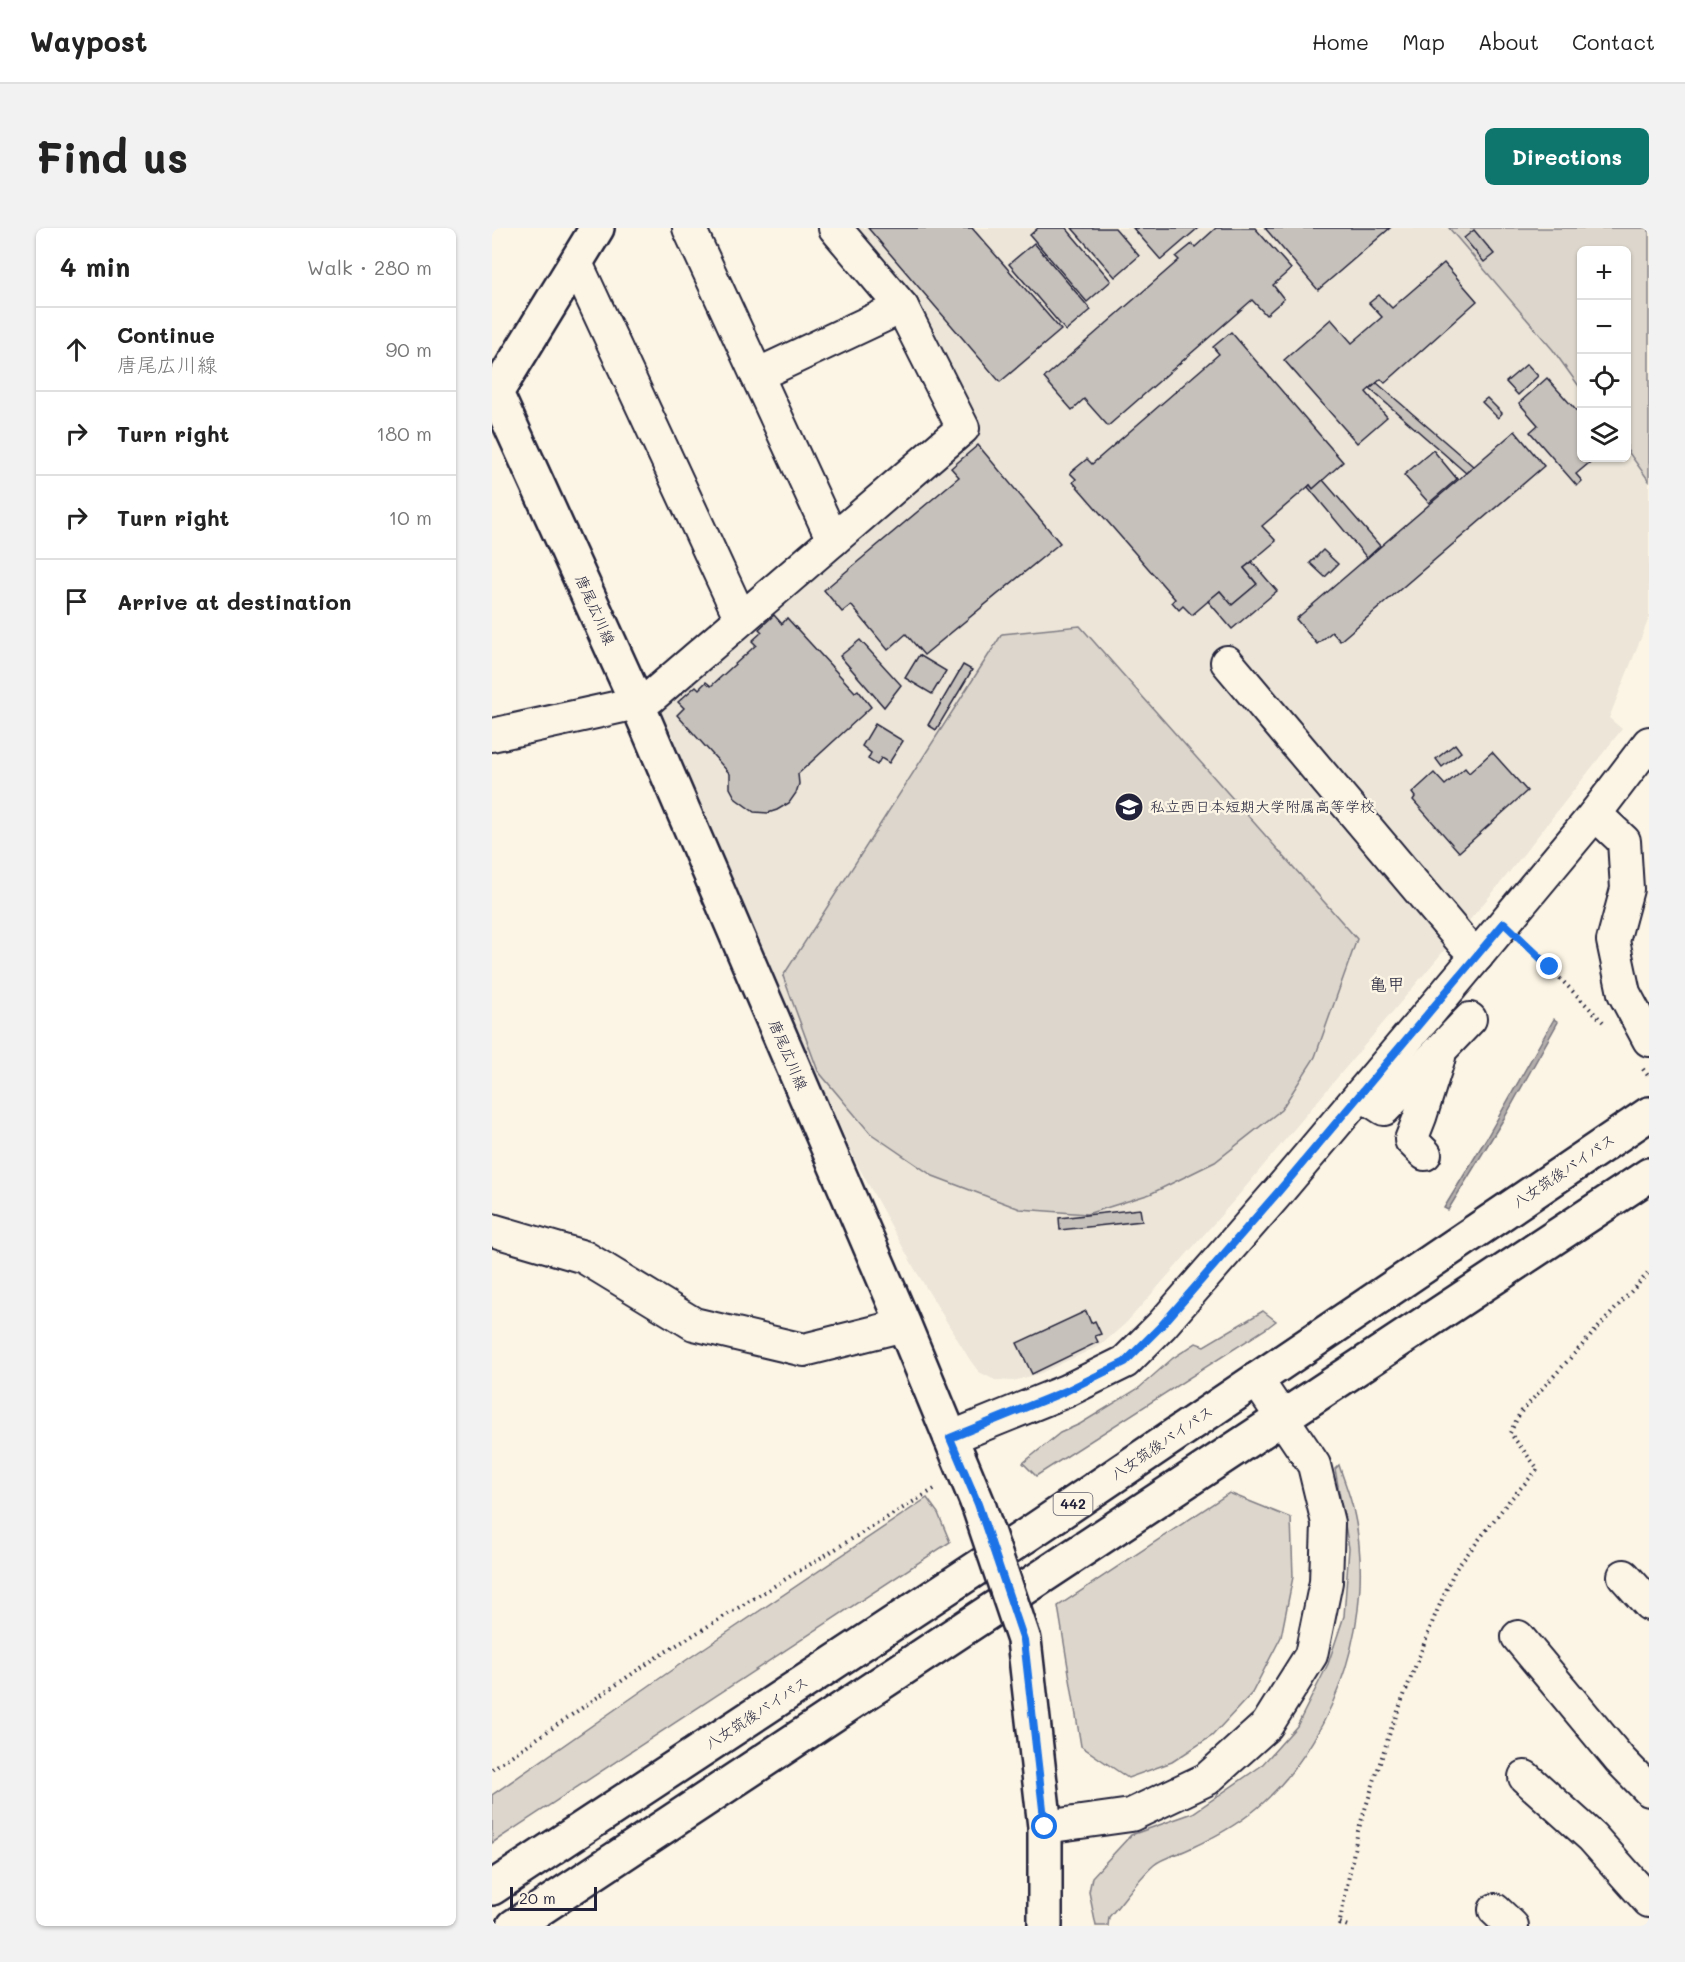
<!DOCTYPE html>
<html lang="en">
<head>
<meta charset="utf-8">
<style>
	:root { --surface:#fff; --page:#f2f2f2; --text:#222; --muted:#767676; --line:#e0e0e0; --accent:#0f766e }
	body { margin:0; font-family:Mali,"Klee One",sans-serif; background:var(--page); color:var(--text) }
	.controls { position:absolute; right:18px; top:18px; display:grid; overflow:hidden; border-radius:9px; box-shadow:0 2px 4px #0004 }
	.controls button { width:54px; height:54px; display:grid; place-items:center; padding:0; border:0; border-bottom:2px solid var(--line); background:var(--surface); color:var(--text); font:30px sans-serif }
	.scale { position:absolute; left:18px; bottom:15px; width:87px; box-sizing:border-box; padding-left:6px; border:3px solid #22223b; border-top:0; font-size:16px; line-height:21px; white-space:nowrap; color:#22223b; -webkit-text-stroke:4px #fcf5e5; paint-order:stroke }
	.stop { position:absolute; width:18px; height:18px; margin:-14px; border:4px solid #1a73e8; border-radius:50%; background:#fff }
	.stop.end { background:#1a73e8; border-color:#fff; box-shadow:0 2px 6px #0008 }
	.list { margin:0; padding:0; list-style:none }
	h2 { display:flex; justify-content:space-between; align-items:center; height:78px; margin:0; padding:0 24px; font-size:26px }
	h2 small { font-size:20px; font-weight:400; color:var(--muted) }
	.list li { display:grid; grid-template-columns:39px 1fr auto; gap:18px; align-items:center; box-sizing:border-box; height:84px; padding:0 24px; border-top:2px solid var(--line) }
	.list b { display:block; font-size:22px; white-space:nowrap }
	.list p { margin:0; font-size:20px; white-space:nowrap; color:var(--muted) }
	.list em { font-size:20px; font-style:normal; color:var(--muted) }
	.icon { flex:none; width:33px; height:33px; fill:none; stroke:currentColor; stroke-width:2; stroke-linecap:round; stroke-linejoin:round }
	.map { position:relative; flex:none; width:1157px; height:1698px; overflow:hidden; border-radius:9px }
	header { display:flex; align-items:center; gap:36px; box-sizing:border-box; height:84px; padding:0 30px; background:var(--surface); border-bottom:2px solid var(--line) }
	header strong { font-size:28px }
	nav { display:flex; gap:33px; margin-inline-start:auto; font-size:21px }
	.intro { display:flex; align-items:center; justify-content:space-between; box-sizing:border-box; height:144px; padding:0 36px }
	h1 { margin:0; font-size:42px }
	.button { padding:15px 27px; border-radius:9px; background:var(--accent); color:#fff; font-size:21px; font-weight:700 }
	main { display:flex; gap:36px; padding:0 36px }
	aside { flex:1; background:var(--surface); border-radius:9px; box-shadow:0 2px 4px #0004 }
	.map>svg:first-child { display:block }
	.built { fill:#ece5d8; fill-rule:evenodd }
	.green { fill:#dcd6cc; stroke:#7f7c84; stroke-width:1.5 }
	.water { fill:#b2adab; stroke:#78757e; stroke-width:1.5 }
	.building { fill:#c6c1bb; stroke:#22223b; stroke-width:1.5 }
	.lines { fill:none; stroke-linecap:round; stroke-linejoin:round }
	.minor-casing { stroke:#22223b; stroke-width:36 }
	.major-casing { stroke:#22223b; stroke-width:38 }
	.highway-casing { stroke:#22223b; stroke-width:38 }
	.path { stroke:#22223b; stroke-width:4; stroke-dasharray:1.5 4.5; stroke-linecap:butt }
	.minor { stroke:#fcf5e5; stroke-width:32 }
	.major { stroke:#fcf5e5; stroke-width:33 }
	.highway { stroke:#fcf5e5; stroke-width:33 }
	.major-bridge-casing { stroke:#22223b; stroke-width:38; stroke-linecap:butt }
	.major-bridge { stroke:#fcf5e5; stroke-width:33 }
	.route { stroke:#1a73e8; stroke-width:8 }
	.labels { text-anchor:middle; stroke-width:5; stroke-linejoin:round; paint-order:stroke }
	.shield { fill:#fcf5e5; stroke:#63616e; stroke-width:1.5 }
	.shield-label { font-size:14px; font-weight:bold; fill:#22223b }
	.street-label { font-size:15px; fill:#22223b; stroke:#fcf5e5 }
	.poi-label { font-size:15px; fill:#22223b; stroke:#fcf5e5; text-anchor:start }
	.quarter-label { font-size:18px; fill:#22223b; stroke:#fcf5e5 }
</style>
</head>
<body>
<header>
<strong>Waypost</strong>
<nav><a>Home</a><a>Map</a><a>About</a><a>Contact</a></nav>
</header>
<div class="intro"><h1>Find us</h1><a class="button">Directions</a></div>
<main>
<aside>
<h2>4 min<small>Walk · 280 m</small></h2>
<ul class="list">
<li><svg class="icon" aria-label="ahead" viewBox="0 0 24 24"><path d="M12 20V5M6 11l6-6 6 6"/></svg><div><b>Continue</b><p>唐尾広川線</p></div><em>90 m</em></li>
<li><svg class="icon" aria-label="right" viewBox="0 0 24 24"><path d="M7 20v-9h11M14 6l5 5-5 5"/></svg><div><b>Turn right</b></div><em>180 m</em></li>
<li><svg class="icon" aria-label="right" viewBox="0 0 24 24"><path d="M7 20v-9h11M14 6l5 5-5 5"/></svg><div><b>Turn right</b></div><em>10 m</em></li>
<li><svg class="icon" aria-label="arrive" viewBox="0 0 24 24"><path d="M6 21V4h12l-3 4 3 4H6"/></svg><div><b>Arrive at destination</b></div></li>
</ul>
</aside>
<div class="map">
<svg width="1157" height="1698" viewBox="0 0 1157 1698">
	<rect width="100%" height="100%" fill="#fcf5e5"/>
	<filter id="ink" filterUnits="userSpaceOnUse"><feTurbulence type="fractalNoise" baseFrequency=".0167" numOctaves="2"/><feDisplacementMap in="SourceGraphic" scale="12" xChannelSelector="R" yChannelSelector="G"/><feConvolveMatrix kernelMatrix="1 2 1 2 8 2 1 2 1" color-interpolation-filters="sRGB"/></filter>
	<g filter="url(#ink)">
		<path class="built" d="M357,0H1157V390L1117,490L1130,501L1007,657L745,969L634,1095L609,1117L549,1145L521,1153L503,1152L487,1144L478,1132L424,1043L364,934L159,477L483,201ZM1090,22H1134V230H1090Z"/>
		<g class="green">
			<path d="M957,0H1157V253L1135,222L1134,22H1090L1089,161L1061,122Z"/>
			<path d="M588,398L865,711L823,829L789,882L723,934L658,966L595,986L528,981L441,948L378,905L326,843L291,748L510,406Z"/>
			<path d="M771,1083L784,1093L775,1100L544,1248L531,1235L568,1205L588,1196L647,1160L681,1130L704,1115L712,1118Z"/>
			<path d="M847,1237C852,1253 859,1269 862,1285C884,1384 847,1504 772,1574C751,1594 725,1608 699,1620C688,1626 671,1629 662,1637C646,1651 631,1673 617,1689L616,1698H604L597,1664L600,1649L639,1607L701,1585L769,1538L805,1498L836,1436L852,1388L857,1320L843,1241Z"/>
			<path d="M737,1265L799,1290L801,1349L789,1409L760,1465L720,1508L680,1534L636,1550L589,1518L566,1378Z"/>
			<path d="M435,1270L446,1285L458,1314L0,1615V1567L187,1437Z"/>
		</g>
		<path class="water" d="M1062,791L1066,794L1014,887L956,982L952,980L994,911Z"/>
		<g class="building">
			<path d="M376,0H480L569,102L508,154Z"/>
			<path d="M546,0H574L619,53L595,74L538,7Z"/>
			<path d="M580,0H623L647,28L623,49Z"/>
			<path d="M641,0H706L669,32Z"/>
			<path d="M724,0H763L799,41L781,57L792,71L774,87L760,72L616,198L592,171L580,182L552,150L687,32L684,29L700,16L703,19Z"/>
			<path d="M773,0H898L826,62Z"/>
			<path d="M982,2L1002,26L992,34L972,10Z"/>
			<path d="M542,15L599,82L574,103L517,36Z"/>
			<path d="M952,35L985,73L893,155L889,151L874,164L895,189L865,215L792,132L839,91L860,115L890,89L877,75L887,67L900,80Z"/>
			<path d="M739,104L851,234L821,261L818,257L770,298L784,313L752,340L765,356L740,377L728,363L700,387L691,378L687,382L680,374L683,371L581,254L584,251L578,245L595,231L600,236L727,126L721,119Z"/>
			<path d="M1035,136L1046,148L1026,167L1014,154Z"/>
			<path d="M1055,150L1090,189V230H1103L1084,246L1090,253L1085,258L1038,204L1046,197L1027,175Z"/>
			<path d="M885,155L981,238L974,245L878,161Z"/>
			<path d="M995,170L1010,185L1006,190L990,174Z"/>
			<path d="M1023,203L1052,238L848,413L840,404L825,416L804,391Z"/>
			<path d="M486,217L568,315L432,427L414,406L396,422L359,377L350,384L332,362L467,249L459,240Z"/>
			<path d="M941,222L965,251L937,275L912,247Z"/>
			<path d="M831,252L888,318L875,330L816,259L818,257L821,261Z"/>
			<path d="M831,322L846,336L833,349L818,335Z"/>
			<path d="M760,334L785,363L740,401L716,373L728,363L740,377L765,356L752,340Z"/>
			<path d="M282,387L290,396L295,390L363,464L366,462L379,479L306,546L307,556L304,565L297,575L285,582L276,585L262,584L244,571L238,560V546L185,487L192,480L186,474L204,458L207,461L214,454L219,458L264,417L260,413L270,404L267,401Z"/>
			<path d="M368,412L409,457L392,479L348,428Z"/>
			<path d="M427,427L454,443L440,466L413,450Z"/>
			<path d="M471,437L480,442L444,502L436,497Z"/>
			<path d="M383,496L411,513L397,535L389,530L385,537L376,531L379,525L370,518Z"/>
			<path d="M963,516L969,524L950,539L944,531Z"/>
			<path d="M1000,524L1035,563L967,624L921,572L923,569L920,565L942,545L953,557L973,540L977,545Z"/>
			<path d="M648,981L650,993L568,1002L567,990Z"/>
			<path d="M594,1083L599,1095L603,1093L609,1106L603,1108L606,1114L540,1146L525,1115Z"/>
		</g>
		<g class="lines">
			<g class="minor-casing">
				<g id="minor">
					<path d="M197,0L341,312"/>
					<path d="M84,35L249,391"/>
					<path d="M265,147L410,79"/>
					<path d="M735,434L970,713L985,728"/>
					<path d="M0,507L145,475L159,469L471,200L410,79L343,0"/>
					<path d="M1103,586L1132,613L1135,661L1121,713L1132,765L1157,812"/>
					<path d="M869,866L892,881L978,791"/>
					<path d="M933,926L919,912L928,889L947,829"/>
					<path d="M0,1002L92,1029L202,1096L312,1122L412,1097"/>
					<path d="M458,1210L574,1163L633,1134L670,1097L787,963L969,747L1103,586L1157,515"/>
					<path d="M1132,1348L1157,1376"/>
					<path d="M1026,1409L1128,1532L1157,1562"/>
					<path d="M1033,1549L1100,1609L1157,1673"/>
					<path d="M553,1599L639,1587L715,1551L775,1497L819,1427L834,1354L836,1295L822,1237L764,1151"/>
					<path d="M1003,1682L1020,1698"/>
				</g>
			</g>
			<g class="major-casing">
				<g id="major">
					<path d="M105,0L4,165L145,475L412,1097L486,1276"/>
					<path d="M532,1412L553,1599V1698"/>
				</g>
			</g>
			<g class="highway-casing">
				<g id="highway">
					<path d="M0,1660L538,1305L1157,886"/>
					<path d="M22,1698L1157,947"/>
				</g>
			</g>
			<g class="path">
				<path d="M1034,716L1111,794"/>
				<path d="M1151,841L1157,849"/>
				<path d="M0,1541L165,1429L444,1260"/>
				<path d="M848,1695L856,1698"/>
				<path d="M847,1698L866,1603L899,1501L942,1390L963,1342L1017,1273L1046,1241L1018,1205L1028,1185L1157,1044"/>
			</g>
			<use href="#minor" class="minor"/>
			<use href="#major" class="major"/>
			<use href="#highway" class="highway"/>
			<g class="major-bridge-casing">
				<path id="major-bridge" d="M486,1276L532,1412"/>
			</g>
			<use href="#major-bridge" class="major-bridge"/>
		</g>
	</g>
	<g class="lines" filter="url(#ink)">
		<path class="route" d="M553,1599L532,1412L486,1276L458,1210L574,1163L633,1134L670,1097L787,963L1012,695L1058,739"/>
	</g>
	<defs>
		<g id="school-disc" transform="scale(1.5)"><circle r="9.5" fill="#22223b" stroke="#fcf5e5"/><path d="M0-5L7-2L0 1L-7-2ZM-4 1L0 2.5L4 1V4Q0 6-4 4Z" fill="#fff"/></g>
	</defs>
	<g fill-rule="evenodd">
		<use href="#school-disc" x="637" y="579"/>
	</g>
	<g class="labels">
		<rect class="shield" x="561.5" y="1265" width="39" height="22" rx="4.5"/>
		<g class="shield-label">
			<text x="581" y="1281">442</text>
		</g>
		<g class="street-label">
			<text transform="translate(103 382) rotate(66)" y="5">唐尾広川線</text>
			<text transform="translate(296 827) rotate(67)" y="5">唐尾広川線</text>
			<text transform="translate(1072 943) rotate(-34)" y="5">八女筑後バイパス</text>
			<text transform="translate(670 1215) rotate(-34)" y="5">八女筑後バイパス</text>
			<text transform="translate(265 1485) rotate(-33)" y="5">八女筑後バイパス</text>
		</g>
		<g class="poi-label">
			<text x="658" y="584">私立西日本短期大学附属高等学校</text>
		</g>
		<g class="quarter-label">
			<text x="895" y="763">亀甲</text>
		</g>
	</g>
</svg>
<div class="controls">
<button>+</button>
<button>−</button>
<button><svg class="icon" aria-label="locate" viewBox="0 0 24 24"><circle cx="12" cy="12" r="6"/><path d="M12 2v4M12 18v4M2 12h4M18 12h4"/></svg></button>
<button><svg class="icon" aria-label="layers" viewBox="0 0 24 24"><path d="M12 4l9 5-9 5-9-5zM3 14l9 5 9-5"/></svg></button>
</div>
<div class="scale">20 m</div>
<div class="stop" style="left:553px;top:1599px"></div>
<div class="stop end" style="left:1058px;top:739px"></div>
</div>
</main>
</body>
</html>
